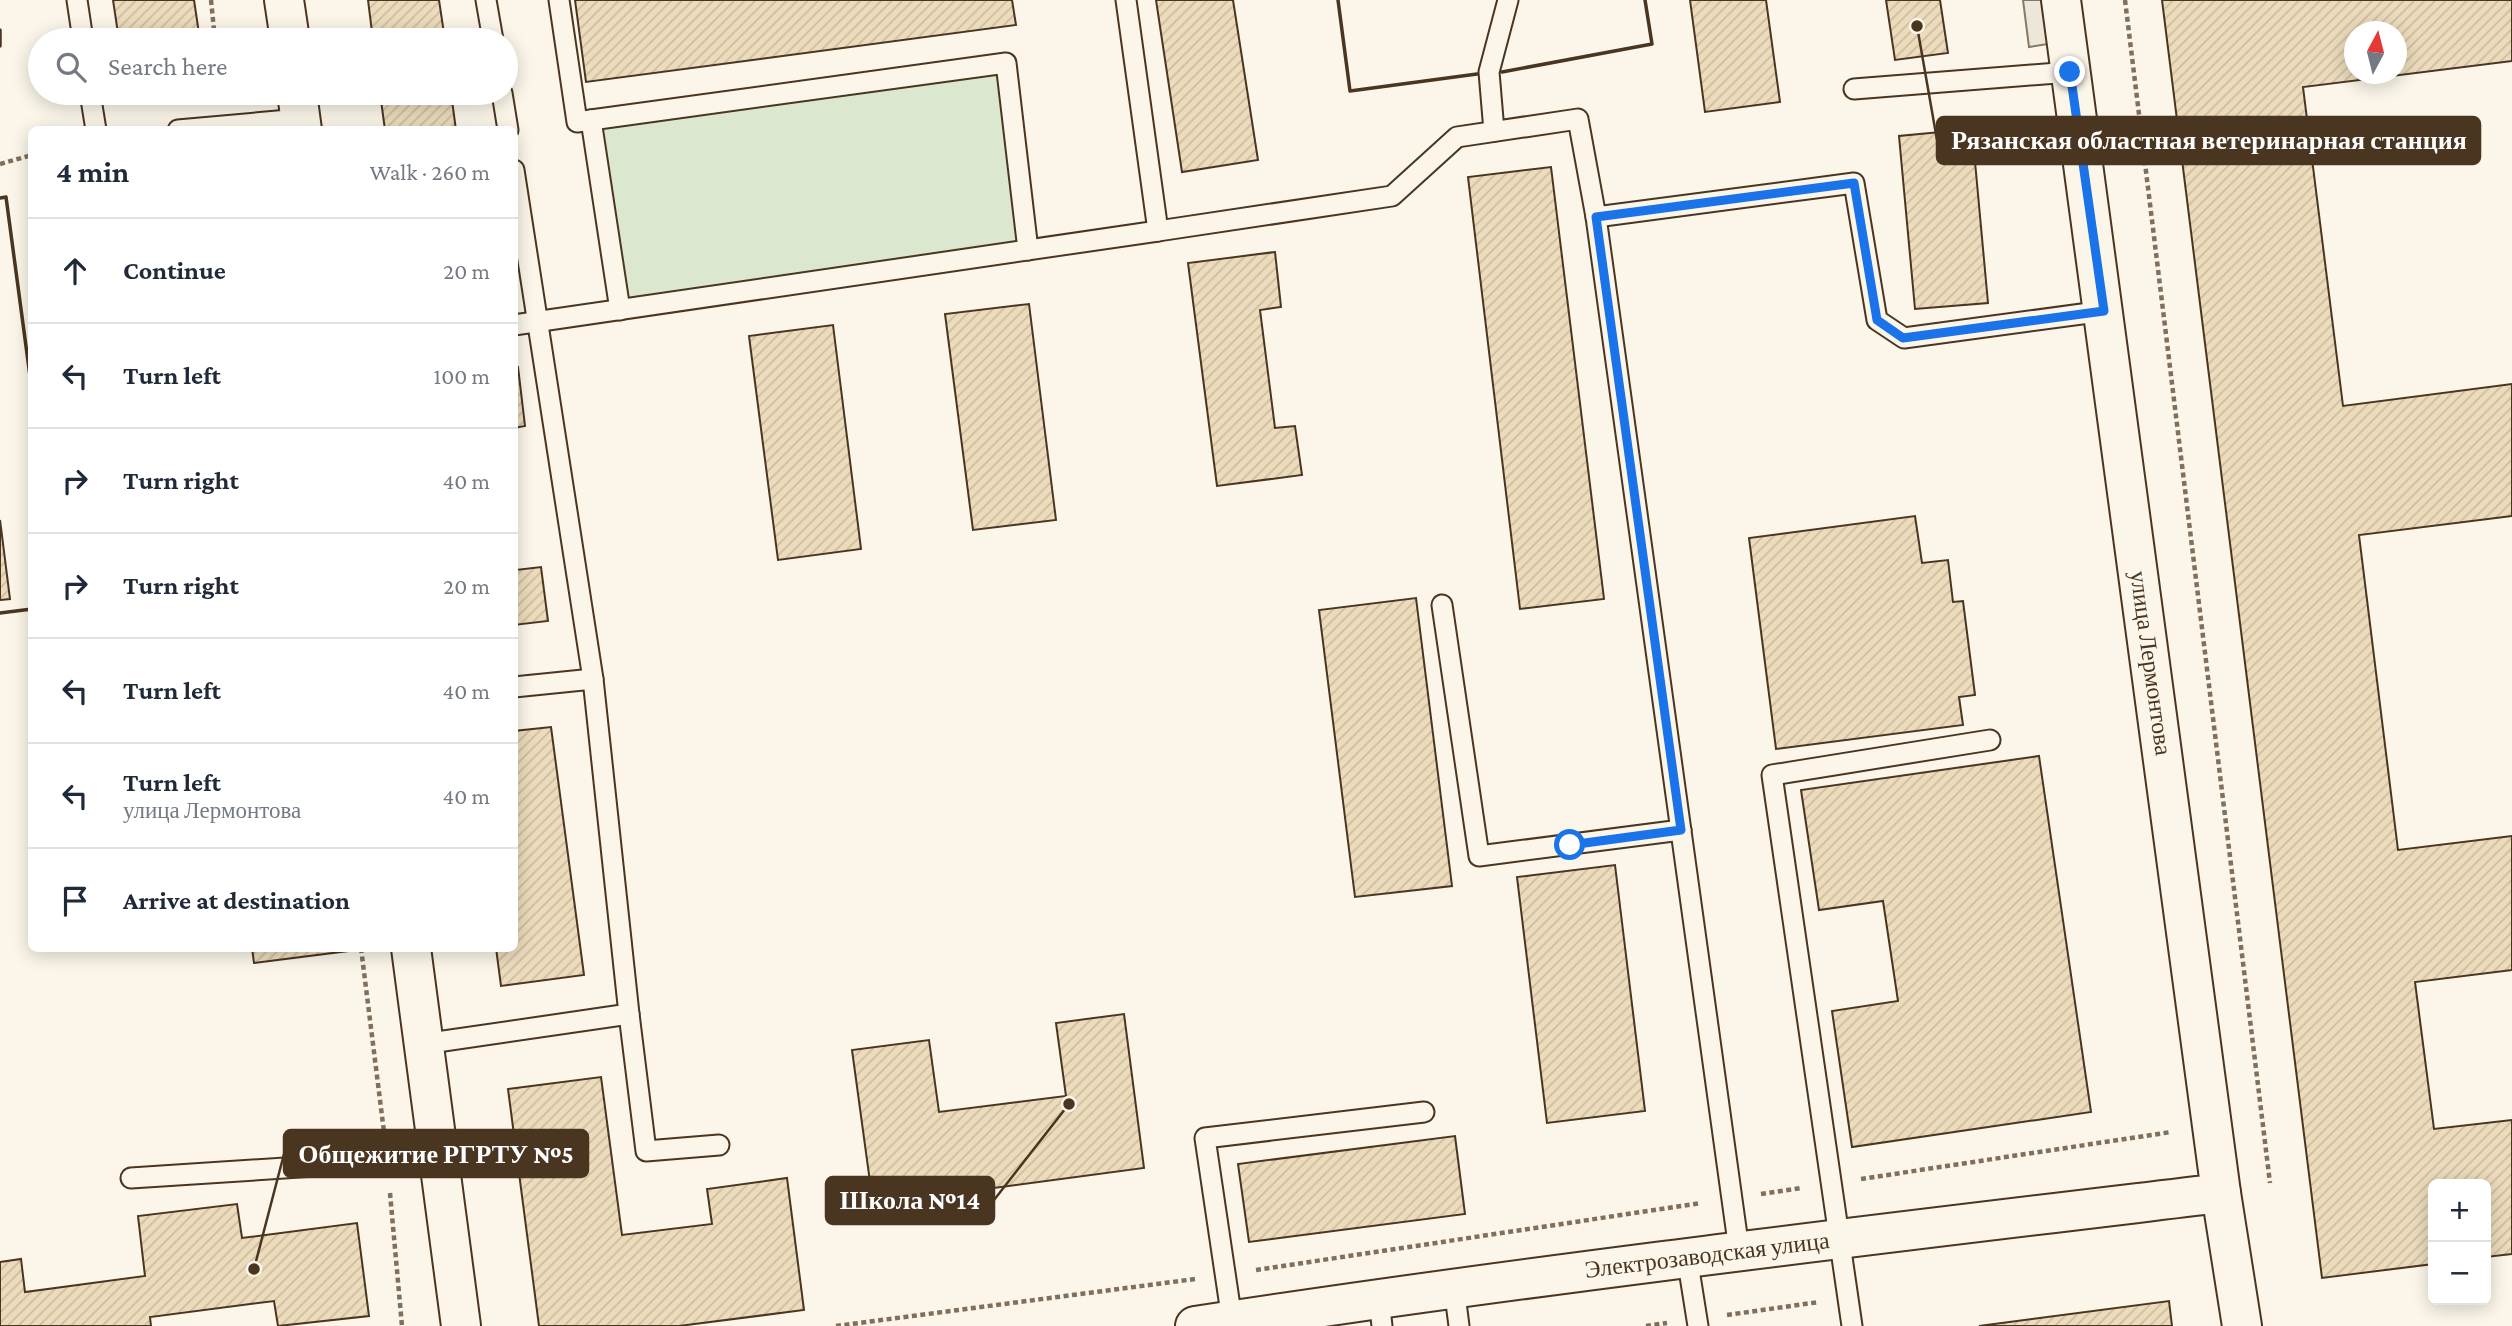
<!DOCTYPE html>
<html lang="en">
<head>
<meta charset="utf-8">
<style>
	:root { --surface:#fff; --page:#f6f6f7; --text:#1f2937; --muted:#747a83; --line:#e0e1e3 }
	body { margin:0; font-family:"Crimson Pro",serif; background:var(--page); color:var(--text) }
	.controls { position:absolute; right:21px; bottom:21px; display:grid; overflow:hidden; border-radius:10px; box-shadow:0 4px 18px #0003 }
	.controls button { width:63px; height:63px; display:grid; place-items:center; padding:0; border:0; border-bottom:2px solid var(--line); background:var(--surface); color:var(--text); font:35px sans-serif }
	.compass { position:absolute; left:2344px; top:21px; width:63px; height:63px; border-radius:50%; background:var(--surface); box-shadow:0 4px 18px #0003; rotate:7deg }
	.stop { position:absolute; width:21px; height:21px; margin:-16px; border:5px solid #1a73e8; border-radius:50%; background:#fff }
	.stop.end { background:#1a73e8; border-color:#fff; box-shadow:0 2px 7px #0008 }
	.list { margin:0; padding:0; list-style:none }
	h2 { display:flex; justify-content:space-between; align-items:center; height:91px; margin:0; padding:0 28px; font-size:30px }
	h2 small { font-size:23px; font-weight:400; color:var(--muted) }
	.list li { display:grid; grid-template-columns:46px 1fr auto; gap:21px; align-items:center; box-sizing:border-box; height:105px; padding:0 28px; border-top:2px solid var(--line) }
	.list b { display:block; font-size:26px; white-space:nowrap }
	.list p { margin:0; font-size:23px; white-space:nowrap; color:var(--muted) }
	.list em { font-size:23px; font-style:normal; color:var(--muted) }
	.icon { flex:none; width:38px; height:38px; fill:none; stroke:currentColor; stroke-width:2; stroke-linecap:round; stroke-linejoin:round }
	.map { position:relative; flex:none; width:2512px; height:1326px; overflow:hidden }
	.search { position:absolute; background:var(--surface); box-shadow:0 4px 18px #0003; left:28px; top:28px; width:490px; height:77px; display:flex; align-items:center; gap:18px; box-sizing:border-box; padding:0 24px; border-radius:38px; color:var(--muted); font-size:26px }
	.panel { position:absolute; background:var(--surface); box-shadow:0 4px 18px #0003; left:28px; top:126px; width:490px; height:826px; border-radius:10px }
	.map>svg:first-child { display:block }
	.park { fill:#dce7d0; stroke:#887966; stroke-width:2 }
	.parking { fill:#ede7d9; stroke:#887966; stroke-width:2 }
	.building { fill:url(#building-hatch); stroke:#4a3520; stroke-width:2; fill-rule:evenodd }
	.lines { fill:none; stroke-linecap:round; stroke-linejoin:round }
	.lane-casing { stroke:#4a3520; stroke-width:23 }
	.street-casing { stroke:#4a3520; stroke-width:42 }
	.secondary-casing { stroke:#4a3520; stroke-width:42 }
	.path { stroke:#7f6f5c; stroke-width:4.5; stroke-dasharray:5 3.5; stroke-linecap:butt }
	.lane { stroke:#fbf6e9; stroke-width:19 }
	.street { stroke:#fbf6e9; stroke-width:38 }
	.secondary { stroke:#fbf6e9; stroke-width:38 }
	.wall { stroke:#4a3520; stroke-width:3.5 }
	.route { stroke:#1a73e8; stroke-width:9 }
	.labels { text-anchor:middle; stroke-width:5; stroke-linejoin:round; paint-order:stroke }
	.street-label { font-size:24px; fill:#4a3520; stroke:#fbf6e9 }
	.leader { fill:none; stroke:#4a3520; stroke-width:2.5 }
	.callout-dot { fill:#4a3520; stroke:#fbf6e9; stroke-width:2.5 }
	.callout { fill:#4a3520; stroke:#4a3520; stroke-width:2.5 }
	.callout-label { font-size:26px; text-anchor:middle; font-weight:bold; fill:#fff }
</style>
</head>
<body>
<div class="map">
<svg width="2512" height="1326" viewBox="0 0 2512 1326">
	<defs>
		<pattern id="building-hatch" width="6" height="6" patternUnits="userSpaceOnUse" patternTransform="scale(1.75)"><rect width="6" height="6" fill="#ecdcbc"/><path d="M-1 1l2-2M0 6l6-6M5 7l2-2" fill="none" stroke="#ccbda1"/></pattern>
	</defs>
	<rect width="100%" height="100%" fill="#fbf6e9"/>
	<path class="park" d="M1000,71L1018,244L626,301L599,128Z"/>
	<path class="parking" d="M2023,0H2061L2067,41L2029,47Z"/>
	<g class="building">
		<path d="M113,0H194L200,40H119Z"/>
		<path d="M368,0H439L445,40H373Z"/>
		<path d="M575,0H1012L1016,25L586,82Z"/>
		<path d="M1156,0H1233L1258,160L1182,172Z"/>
		<path d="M1690,0H1766L1780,102L1705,112Z"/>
		<path d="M1886,0H1940L1948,53L1895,60Z"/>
		<path d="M2162,0H2512V61L2303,87L2343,406L2512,384V516L2359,535L2398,850L2512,836V970L2415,982L2434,1129L2512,1120V1254L2486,1257V1184H2433V1264L2322,1278ZM2354,32H2396V74H2354Z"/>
		<path d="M380,93H451L456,130H385Z"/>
		<path d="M1972,129L1988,303L1915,309L1899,136Z"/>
		<path d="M1551,167L1604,599L1520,609L1468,177Z"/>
		<path d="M1275,252L1281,307L1260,310L1275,428L1295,426L1302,475L1217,486L1188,263Z"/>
		<path d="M1029,304L1056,520L973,530L945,314Z"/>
		<path d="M833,325L861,549L778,560L749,336Z"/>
		<path d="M514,367H518L525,426L514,428Z"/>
		<path d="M1915,516L1922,563L1948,560L1953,602L1963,601L1975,695L1959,697L1963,725L1776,749L1749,538Z"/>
		<path d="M0,520L10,599L0,600Z"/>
		<path d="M514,560L516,570L541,567L548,621L514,625Z"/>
		<path d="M1416,598L1452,886L1355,897L1319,610Z"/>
		<path d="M551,727L584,975L501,986L496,948H514V731Z"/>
		<path d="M2039,756L2091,1112L1852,1147L1832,1011L1898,1001L1883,901L1819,910L1801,790Z"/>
		<path d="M1615,865L1645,1111L1547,1123L1517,877Z"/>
		<path d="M252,948H348V951L254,963Z"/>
		<path d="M1124,1014L1144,1168L873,1204L852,1050L929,1040L939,1112L1066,1096L1056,1023Z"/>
		<path d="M601,1077L622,1235L712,1224L707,1189L787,1178L804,1310L679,1326H539L508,1089Z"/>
		<path d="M1455,1136L1465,1214L1249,1242L1238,1164Z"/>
		<path d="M237,1204L242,1238L357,1223L369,1316L278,1326L274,1301L150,1317L151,1326H0V1262L21,1259L25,1292L145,1276L138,1216Z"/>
		<path d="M2169,1301L2172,1326H1979Z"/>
	</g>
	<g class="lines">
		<g class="lane-casing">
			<g id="lane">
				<path d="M77,0L83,40"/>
				<path d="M486,0L493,40"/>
				<path d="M559,0L577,122L591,120"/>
				<path d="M1854,89L2070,72"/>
				<path d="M90,93L96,130"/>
				<path d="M502,93L508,130"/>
				<path d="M178,130L300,119"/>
				<path d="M1494,131L1489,72L1508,0"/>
				<path d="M514,170L593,679"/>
				<path d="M1596,217L1739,1250"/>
				<path d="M1158,231L1392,196L1457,137L1578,119L1596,217L1854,183L1877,320L1904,338L2104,311"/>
				<path d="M620,310L591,120L1006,63L1028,250"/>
				<path d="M514,325L1158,231L1126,0"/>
				<path d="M1442,605L1479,856L1681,830"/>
				<path d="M629,1014L646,1151L719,1145"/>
				<path d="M423,1044L629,1014L593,679L514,687"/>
				<path d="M131,1178L438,1158"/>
				<path d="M1687,1257L1698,1326"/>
				<path d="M1454,1287L1459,1326"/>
				<path d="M1379,1299L1382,1326"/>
				<path d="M1232,1320L1205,1138L1424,1112"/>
				<path d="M1852,1326L1772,775L1990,740"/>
			</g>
		</g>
		<g class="street-casing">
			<g id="street">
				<path d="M284,0L290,40"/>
				<path d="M297,93L302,130"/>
				<path d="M411,948L461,1326"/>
				<path d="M2221,1193L2242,1326"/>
			</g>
		</g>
		<g class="secondary-casing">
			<path id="secondary" d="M1195,1326C1536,1274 1879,1234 2221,1193L2061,0"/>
		</g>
		<g class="path">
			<path d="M211,0L215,40"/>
			<path d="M2125,0L2270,1183"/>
			<path d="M0,164L32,155"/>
			<path d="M361,948L384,1132"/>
			<path d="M1861,1179L2171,1132"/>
			<path d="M390,1193L402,1326"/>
			<path d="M1761,1194L1801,1188"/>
			<path d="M1256,1270L1701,1203"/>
			<path d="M1727,1315L1819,1302"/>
			<path d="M836,1326L1195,1279"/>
			<path d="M1646,1326L1667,1323"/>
		</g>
		<use href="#lane" class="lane"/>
		<use href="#street" class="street"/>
		<use href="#secondary" class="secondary"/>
		<g class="wall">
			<path d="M1338,0L1350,91L1477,74"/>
			<path d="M0,30V46"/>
			<path d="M1502,72L1652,44L1645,0"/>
			<path d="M0,198L6,197L32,391"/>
			<path d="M0,613L32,609"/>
		</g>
	</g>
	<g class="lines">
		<path class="route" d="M1570,845L1681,830L1596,217L1854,183L1877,320L1903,338L2104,311L2070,72"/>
	</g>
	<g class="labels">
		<g class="street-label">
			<text transform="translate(2151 663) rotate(82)" y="8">улица Лермонтова</text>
			<text transform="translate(1707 1255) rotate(-7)" y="8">Электрозаводская улица</text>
		</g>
	</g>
	<path class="leader" d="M1917 26L1937 140M254 1269L284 1154M1069 1104L994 1200"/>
	<g class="callout-dot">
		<circle cx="1917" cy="26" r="7"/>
		<circle cx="254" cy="1269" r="7"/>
		<circle cx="1069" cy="1104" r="7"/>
	</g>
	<g class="callout">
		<rect x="1937" y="117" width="543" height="47" rx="7"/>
		<rect x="284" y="1130" width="304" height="47" rx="7"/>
		<rect x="826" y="1177" width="168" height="47" rx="7"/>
	</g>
	<g class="callout-label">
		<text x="2209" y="149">Рязанская областная ветеринарная станция</text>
		<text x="436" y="1163">Общежитие РГРТУ №5</text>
		<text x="910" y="1209">Школа №14</text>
	</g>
</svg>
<div class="controls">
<button>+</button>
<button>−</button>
</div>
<svg class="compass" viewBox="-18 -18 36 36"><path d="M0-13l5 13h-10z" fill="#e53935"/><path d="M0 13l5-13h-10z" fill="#747a83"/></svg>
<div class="stop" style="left:1570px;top:845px"></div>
<div class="stop end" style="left:2070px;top:72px"></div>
<div class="search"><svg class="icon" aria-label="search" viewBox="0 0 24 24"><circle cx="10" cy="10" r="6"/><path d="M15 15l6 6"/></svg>Search here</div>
<section class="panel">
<h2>4 min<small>Walk · 260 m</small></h2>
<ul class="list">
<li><svg class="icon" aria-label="ahead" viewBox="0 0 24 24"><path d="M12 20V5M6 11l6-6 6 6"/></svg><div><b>Continue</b></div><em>20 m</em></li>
<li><svg class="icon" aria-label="left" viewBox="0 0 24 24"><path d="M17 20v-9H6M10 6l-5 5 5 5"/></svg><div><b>Turn left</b></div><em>100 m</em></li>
<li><svg class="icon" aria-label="right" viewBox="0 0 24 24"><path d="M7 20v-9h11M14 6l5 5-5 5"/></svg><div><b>Turn right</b></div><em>40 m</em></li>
<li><svg class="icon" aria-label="right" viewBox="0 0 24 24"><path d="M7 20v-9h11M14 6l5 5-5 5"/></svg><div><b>Turn right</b></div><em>20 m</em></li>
<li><svg class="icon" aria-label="left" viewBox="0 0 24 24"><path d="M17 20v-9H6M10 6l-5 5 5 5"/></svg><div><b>Turn left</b></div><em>40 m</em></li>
<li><svg class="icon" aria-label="left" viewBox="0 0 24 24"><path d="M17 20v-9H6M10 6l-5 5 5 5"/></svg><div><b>Turn left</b><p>улица Лермонтова</p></div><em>40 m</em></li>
<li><svg class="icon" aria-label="arrive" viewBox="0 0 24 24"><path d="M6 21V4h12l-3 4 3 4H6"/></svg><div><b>Arrive at destination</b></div></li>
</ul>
</section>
</div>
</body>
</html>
